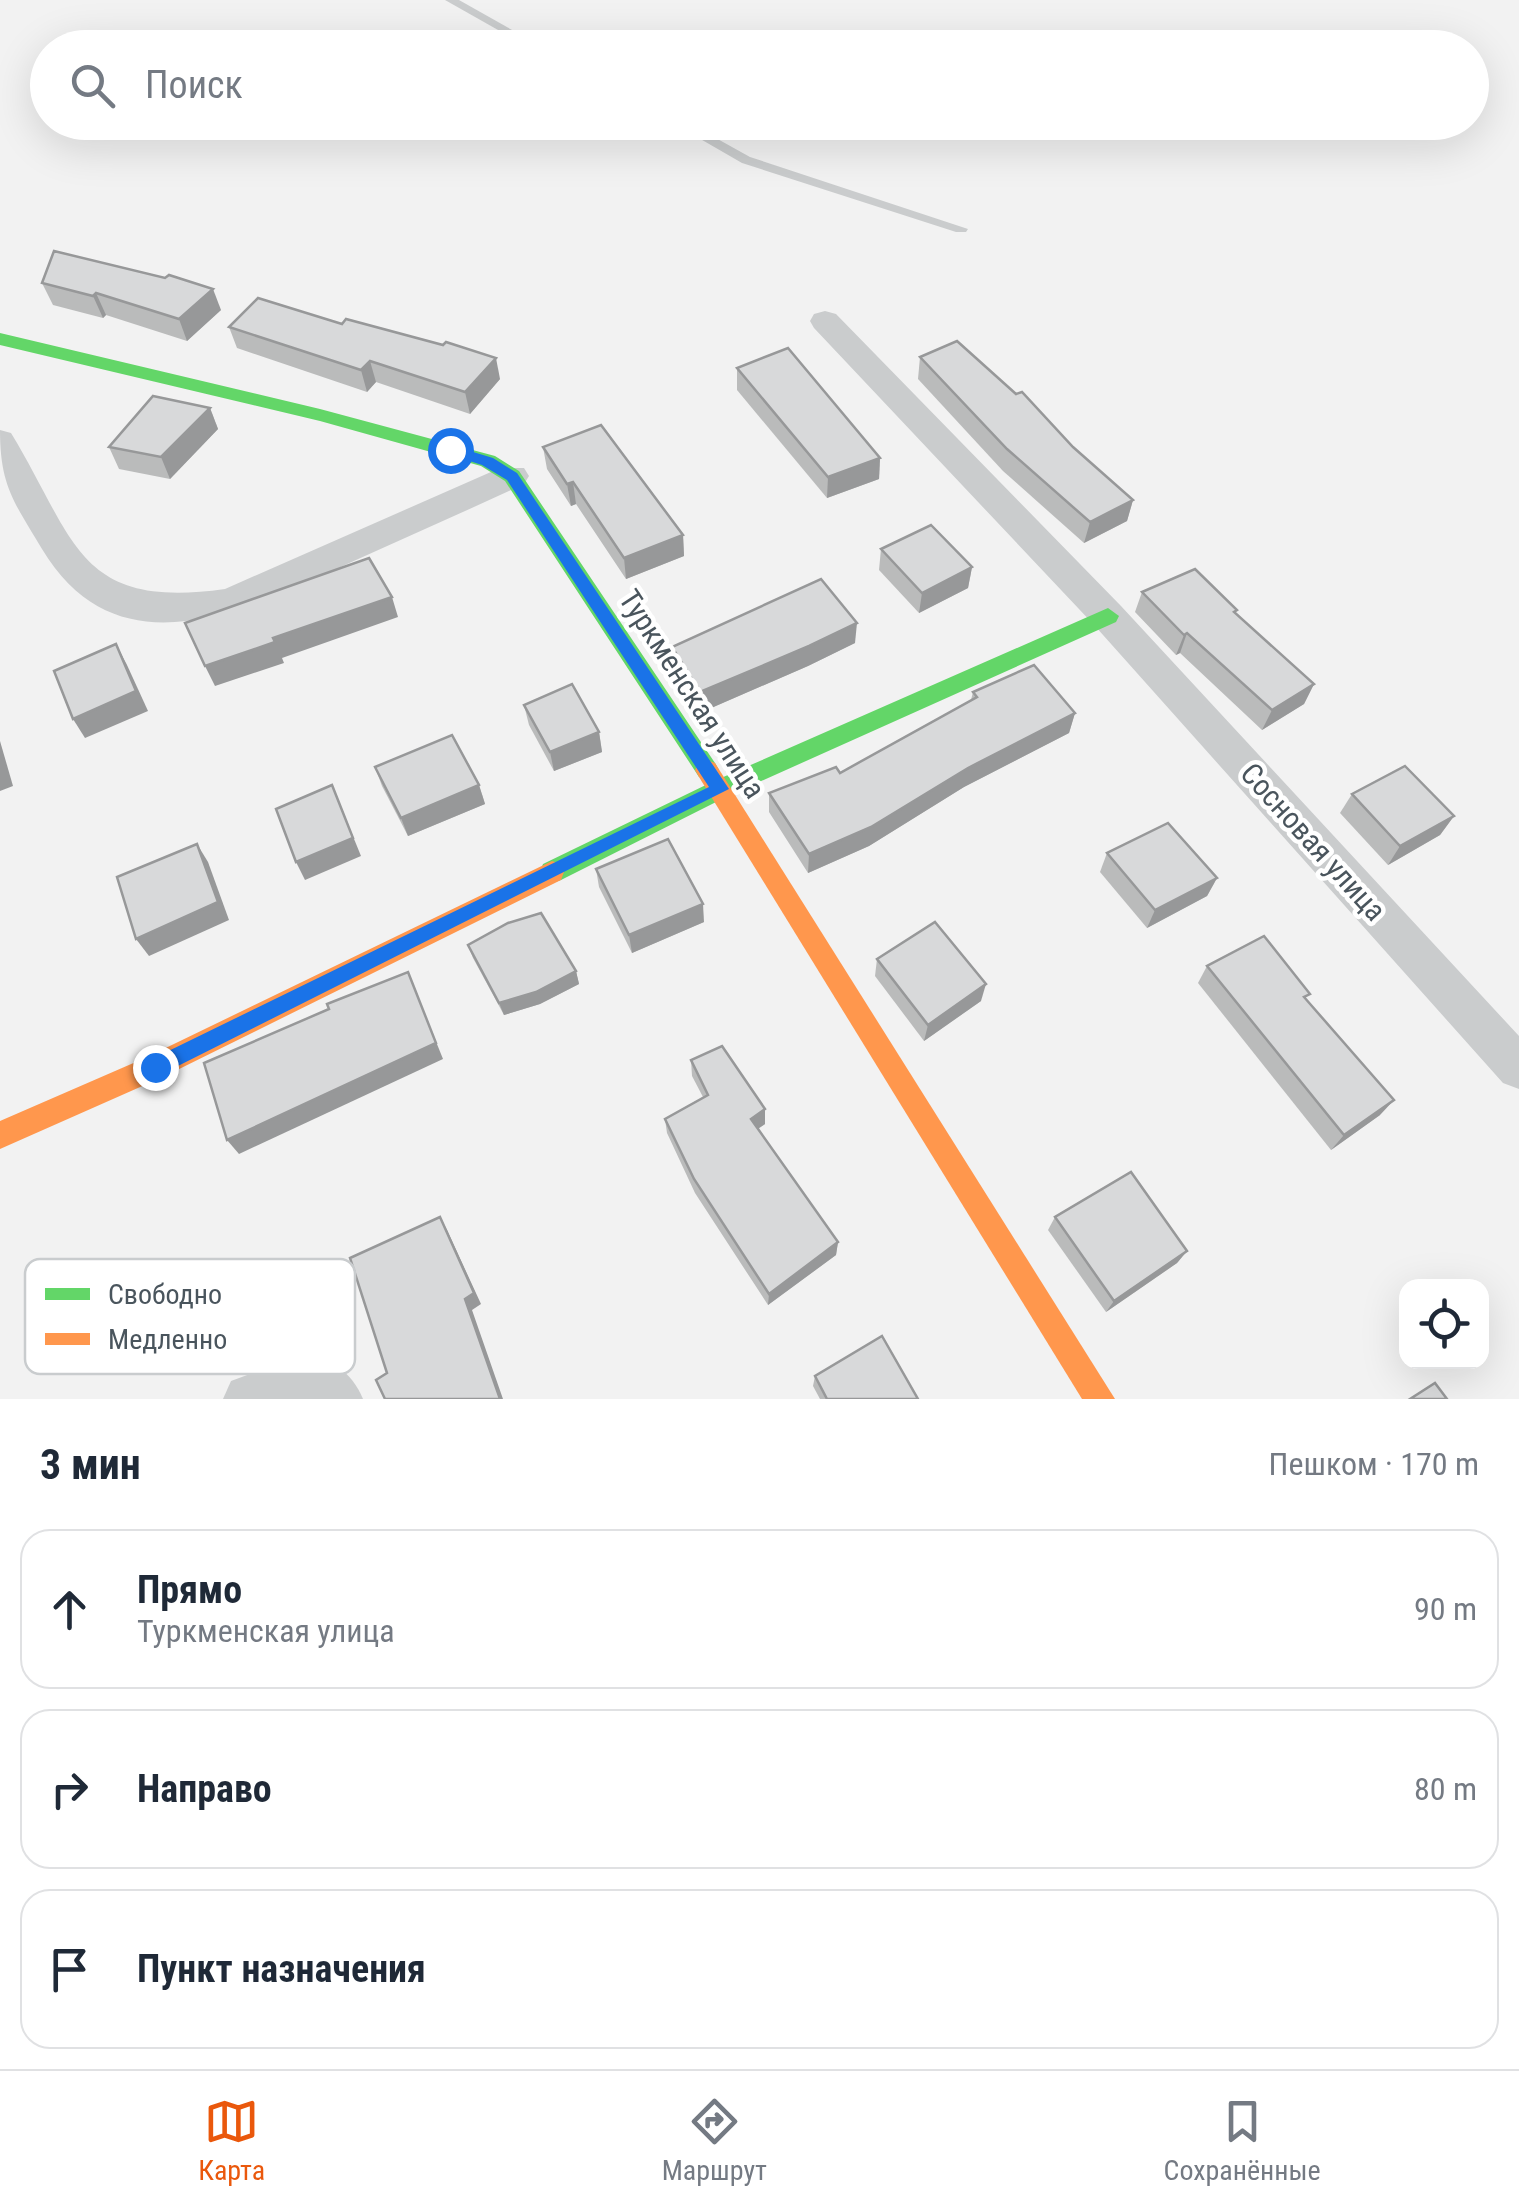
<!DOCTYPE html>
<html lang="ru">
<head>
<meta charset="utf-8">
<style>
	:root { --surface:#fff; --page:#f2f2f3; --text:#1f2937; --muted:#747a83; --line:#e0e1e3; --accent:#ea580c }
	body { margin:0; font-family:"Roboto Condensed",sans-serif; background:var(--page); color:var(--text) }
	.controls { position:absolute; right:30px; bottom:30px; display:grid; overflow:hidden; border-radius:20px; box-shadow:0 10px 40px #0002 }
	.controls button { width:90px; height:90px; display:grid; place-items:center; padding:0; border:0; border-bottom:2px solid var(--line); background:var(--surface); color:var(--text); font:50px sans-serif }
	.stop { position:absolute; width:30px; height:30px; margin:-22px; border:8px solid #1a73e8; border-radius:50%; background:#fff }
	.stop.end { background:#1a73e8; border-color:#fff; box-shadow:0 2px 10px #0008 }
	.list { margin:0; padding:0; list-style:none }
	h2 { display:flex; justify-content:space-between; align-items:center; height:130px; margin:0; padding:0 40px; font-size:42px }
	h2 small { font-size:32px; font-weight:400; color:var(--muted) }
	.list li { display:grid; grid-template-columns:65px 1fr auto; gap:30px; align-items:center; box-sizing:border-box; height:160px; margin:0 20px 20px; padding:0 20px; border:2px solid var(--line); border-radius:30px }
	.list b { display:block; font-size:38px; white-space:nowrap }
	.list p { margin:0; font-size:32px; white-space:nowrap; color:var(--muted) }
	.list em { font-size:32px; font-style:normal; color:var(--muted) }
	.icon { flex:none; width:55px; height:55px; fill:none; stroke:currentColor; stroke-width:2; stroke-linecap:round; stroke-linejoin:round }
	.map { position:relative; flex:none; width:1519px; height:1399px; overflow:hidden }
	.search { position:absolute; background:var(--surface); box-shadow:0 10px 40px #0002; left:30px; right:30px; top:30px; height:110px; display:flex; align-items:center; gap:25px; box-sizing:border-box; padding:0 35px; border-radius:55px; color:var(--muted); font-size:38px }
	.sheet { height:670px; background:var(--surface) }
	nav { display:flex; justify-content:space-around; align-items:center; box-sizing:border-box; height:140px; border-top:2px solid var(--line); background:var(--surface); font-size:28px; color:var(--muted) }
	nav a { display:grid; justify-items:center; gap:5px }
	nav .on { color:var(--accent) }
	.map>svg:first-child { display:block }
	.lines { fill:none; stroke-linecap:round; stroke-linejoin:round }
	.lane { fill:#cacccd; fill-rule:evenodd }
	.street { fill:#cacccd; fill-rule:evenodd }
	.fast { fill:#63d668; fill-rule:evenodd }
	.slow { fill:#ff974d; fill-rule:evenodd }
	.wall { fill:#babbbb }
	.shaded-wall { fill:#979899 }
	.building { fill:#d8d9da; stroke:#979899; stroke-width:2.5 }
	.route { fill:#1a73e8 }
	.labels { text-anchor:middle; stroke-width:9; stroke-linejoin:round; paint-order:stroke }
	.street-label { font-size:30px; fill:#4a555d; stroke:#fff }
	.key { fill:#fff; stroke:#c9ccce; stroke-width:2.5 }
	.key-label { font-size:28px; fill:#4a555d }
</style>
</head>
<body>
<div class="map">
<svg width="1519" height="1399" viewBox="0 0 1519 1399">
	<rect width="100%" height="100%" fill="#f2f2f2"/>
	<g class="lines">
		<g class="lane">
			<path d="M445,0H459L544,48H530Z"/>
			<path d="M671,122H687L750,157L968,229L966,232H956L742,163Z"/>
		</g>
		<g class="street">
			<path d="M825,311L836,314L1121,606L1519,1036V1089L1503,1083L1095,626L814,328L810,321L814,314Z"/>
			<path d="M0,430L11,433C76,540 77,610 225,589L500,468H524L529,476L524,484C468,510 412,535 356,560C254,606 120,679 42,549C14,502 0,486 0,430Z"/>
			<path d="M295,1357C327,1355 351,1370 363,1399H223L231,1381Z"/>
		</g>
		<g class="fast">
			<path d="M0,333L320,409L495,456L519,471L715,763L719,770L715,777L707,780L699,777L505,481L481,466L320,421L0,345Z"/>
			<path d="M1108,608L1119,616L1116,622L728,796L561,880L552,883L543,880L540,872L543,864L712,782Z"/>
		</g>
		<g class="slow">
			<path d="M707,760L715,763L1115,1399H1082L699,777L695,770L699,763Z"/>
			<path d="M552,861L561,864L564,872L561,880L165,1076L0,1149V1121L145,1058Z"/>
		</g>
	</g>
	<g class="wall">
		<path d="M42,283L221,310L187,341L106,315L103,318L53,305Z"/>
		<path d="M229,327L500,379L470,414L376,382L367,392L237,348Z"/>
		<path d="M920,357L1073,447L1133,500L1127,521L1084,543L1003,471L918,379Z"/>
		<path d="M737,368L880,458L879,479L827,498L737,390Z"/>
		<path d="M210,408L218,429L170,479L119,469L109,447Z"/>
		<path d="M543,447L683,535L684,556L626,579L576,504L571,506L547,469Z"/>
		<path d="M881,549L972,567L968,588L919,613L879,570Z"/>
		<path d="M1142,592L1236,614L1314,684L1304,704L1262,730L1180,653L1176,655L1135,612Z"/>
		<path d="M855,643L808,666L702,712L674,667L672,647Z"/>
		<path d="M973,692L1075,713L1069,733L964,787L869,846L808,873L769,812V793L840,773L971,700Z"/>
		<path d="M524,705L599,732L602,752L554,771L529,725Z"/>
		<path d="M375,767L479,785L485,804L408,836L382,786Z"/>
		<path d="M1352,794L1454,816L1440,835L1388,865L1340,813Z"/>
		<path d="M1107,853L1217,878L1207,896L1147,928L1100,872Z"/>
		<path d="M596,869L704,922L632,953L599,887Z"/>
		<path d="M468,945L576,971L579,984L540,1004L504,1015L473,958Z"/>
		<path d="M877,959L981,1001L924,1041L875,976Z"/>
		<path d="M1207,966L1306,1000L1380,1115L1331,1150L1198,983Z"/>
		<path d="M691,1060L765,1109V1124L758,1129L838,1242L836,1255L768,1305L695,1193L667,1133L665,1119L703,1097L692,1076Z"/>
		<path d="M1055,1217L1187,1251L1177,1263L1106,1312L1048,1230Z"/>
		<path d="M815,1376L918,1399H820L813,1386Z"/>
	</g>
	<g class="shaded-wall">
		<path d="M213,289L221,310L187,341L179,319Z"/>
		<path d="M96,293L106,315L103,318L93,296Z"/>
		<path d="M496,358L500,379L470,414L465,392Z"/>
		<path d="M370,361L376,382L367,392L361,370Z"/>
		<path d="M210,408L218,429L170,479L161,457Z"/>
		<path d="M880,458L879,479L827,498L828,477Z"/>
		<path d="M573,482L576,504L571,506L567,484Z"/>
		<path d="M1133,500L1127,521L1084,543L1090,522Z"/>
		<path d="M683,535L684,556L626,579L624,558Z"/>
		<path d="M972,567L968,588L919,613L922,593Z"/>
		<path d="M392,597L398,617L282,658L284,663L215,686L205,666L273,638Z"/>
		<path d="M857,623L855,643L808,666L702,712L700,692Z"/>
		<path d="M1187,633L1180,653L1176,655L1184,635Z"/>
		<path d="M116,644L127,665L148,711L85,738L73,719Z"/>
		<path d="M1314,684L1304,704L1262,730L1272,710Z"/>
		<path d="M1075,713L1069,733L964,787L869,846L808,873L809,854L968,768Z"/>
		<path d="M599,732L602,752L554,771L550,752Z"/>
		<path d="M0,741L13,786L0,791Z"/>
		<path d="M332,785L361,856L305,880L296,862Z"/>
		<path d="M479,785L485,804L408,836L401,818Z"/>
		<path d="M1454,816L1440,835L1388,865L1400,846Z"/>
		<path d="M197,844L208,862L229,920L149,956L136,939Z"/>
		<path d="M1217,878L1207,896L1147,928L1155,910Z"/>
		<path d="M703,904L704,922L632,953L629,935Z"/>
		<path d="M576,971L579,984L540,1004L504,1015L499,1003Z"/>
		<path d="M408,972L443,1059L239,1154L227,1140Z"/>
		<path d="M986,984L981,1001L924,1041L928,1025Z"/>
		<path d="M1394,1100L1380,1115L1331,1150L1344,1135Z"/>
		<path d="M765,1109V1124L751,1133V1119Z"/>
		<path d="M440,1217L447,1230L481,1304L472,1310L503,1399H500L465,1299Z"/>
		<path d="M838,1242L836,1255L768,1305L769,1294Z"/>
		<path d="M1187,1251L1177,1263L1106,1312L1114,1301Z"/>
	</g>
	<g class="building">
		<path d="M54,251L165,278L169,275L213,289L179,319L96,293L93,296L42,283Z"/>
		<path d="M258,298L342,324L346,319L443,345L446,342L496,358L465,392L370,361L361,370L229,327Z"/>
		<path d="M957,341L1016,394L1022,392L1073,447L1133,500L1090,522L1007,449L920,357Z"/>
		<path d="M788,348L880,458L828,477L737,368Z"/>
		<path d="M153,396L210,408L161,457L109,447Z"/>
		<path d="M601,425L683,535L624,558L573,482L567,484L543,447Z"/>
		<path d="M931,525L972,567L922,593L881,549Z"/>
		<path d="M369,558L392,597L273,638L275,642L205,666L185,623Z"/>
		<path d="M1195,569L1237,610L1234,612L1314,684L1272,710L1187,633L1184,635L1142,592Z"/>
		<path d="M821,579L857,623L809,646L700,692L672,647Z"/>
		<path d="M116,644L136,691L73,719L54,671Z"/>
		<path d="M1034,665L1075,713L968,768L871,827L809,854L769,793L836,767L840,773L977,697L973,692Z"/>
		<path d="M572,684L599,732L550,752L524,705Z"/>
		<path d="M452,735L479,785L401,818L375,767Z"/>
		<path d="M1405,766L1454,816L1400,846L1352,794Z"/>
		<path d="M332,785L353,838L296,862L276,809Z"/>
		<path d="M1168,823L1217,878L1155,910L1107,853Z"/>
		<path d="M668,839L703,904L629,935L596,869Z"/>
		<path d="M197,844L218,902L136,939L117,877Z"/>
		<path d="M541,913L576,971L536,992L499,1003L468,945L508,923Z"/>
		<path d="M935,922L986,984L928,1025L877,959Z"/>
		<path d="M1264,936L1310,994L1304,997L1394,1100L1344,1135L1207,966Z"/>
		<path d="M408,972L436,1043L227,1140L204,1063L329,1009L327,1004Z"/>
		<path d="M722,1046L765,1109L751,1119L838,1242L769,1294L694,1179L665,1119L708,1095L691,1060Z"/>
		<path d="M1131,1172L1187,1251L1114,1301L1055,1217Z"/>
		<path d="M440,1217L474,1293L465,1299L500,1399H385L376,1380L387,1373L350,1258Z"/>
		<path d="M882,1336L918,1399H827L815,1376Z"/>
		<path d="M1435,1383L1447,1399H1410Z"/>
	</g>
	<path class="route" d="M450,445L493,458L517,473L729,789L162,1074H148V1061L709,787L507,480L482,465L445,453L442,450Z"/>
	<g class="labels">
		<g class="street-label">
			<text transform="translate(692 694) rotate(57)" y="10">Туркменская улица</text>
			<text transform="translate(1313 842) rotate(48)" y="10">Сосновая улица</text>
		</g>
	</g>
	<rect x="25" y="1259" width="330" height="115" rx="15" class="key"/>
	<rect x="45" y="1288" width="45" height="12" fill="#63d668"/>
	<rect x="45" y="1333" width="45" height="12" fill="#ff974d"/>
	<g class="key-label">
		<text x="108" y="1304">Свободно</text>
		<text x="108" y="1349">Медленно</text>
	</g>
</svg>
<div class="controls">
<button><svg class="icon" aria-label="locate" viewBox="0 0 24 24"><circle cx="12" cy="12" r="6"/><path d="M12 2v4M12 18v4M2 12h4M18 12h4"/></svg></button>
</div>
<div class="stop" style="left:450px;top:450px"></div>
<div class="stop end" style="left:155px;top:1067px"></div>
<div class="search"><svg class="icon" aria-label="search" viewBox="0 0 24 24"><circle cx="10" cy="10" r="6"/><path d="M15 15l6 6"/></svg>Поиск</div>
</div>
<section class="sheet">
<h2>3 мин<small>Пешком · 170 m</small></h2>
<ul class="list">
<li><svg class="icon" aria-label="ahead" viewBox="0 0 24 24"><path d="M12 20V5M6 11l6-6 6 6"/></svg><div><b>Прямо</b><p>Туркменская улица</p></div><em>90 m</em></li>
<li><svg class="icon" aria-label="right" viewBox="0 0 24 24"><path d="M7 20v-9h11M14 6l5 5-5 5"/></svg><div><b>Направо</b></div><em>80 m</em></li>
<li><svg class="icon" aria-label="arrive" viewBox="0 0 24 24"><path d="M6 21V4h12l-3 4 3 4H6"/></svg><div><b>Пункт назначения</b></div></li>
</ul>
</section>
<nav>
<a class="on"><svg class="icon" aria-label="map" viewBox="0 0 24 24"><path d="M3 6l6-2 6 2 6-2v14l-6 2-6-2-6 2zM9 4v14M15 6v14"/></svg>Карта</a>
<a><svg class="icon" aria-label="directions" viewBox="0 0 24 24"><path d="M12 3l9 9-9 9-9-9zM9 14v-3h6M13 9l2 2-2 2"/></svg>Маршрут</a>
<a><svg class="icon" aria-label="saved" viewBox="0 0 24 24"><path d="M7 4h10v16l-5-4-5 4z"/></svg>Сохранённые</a>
</nav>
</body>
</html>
